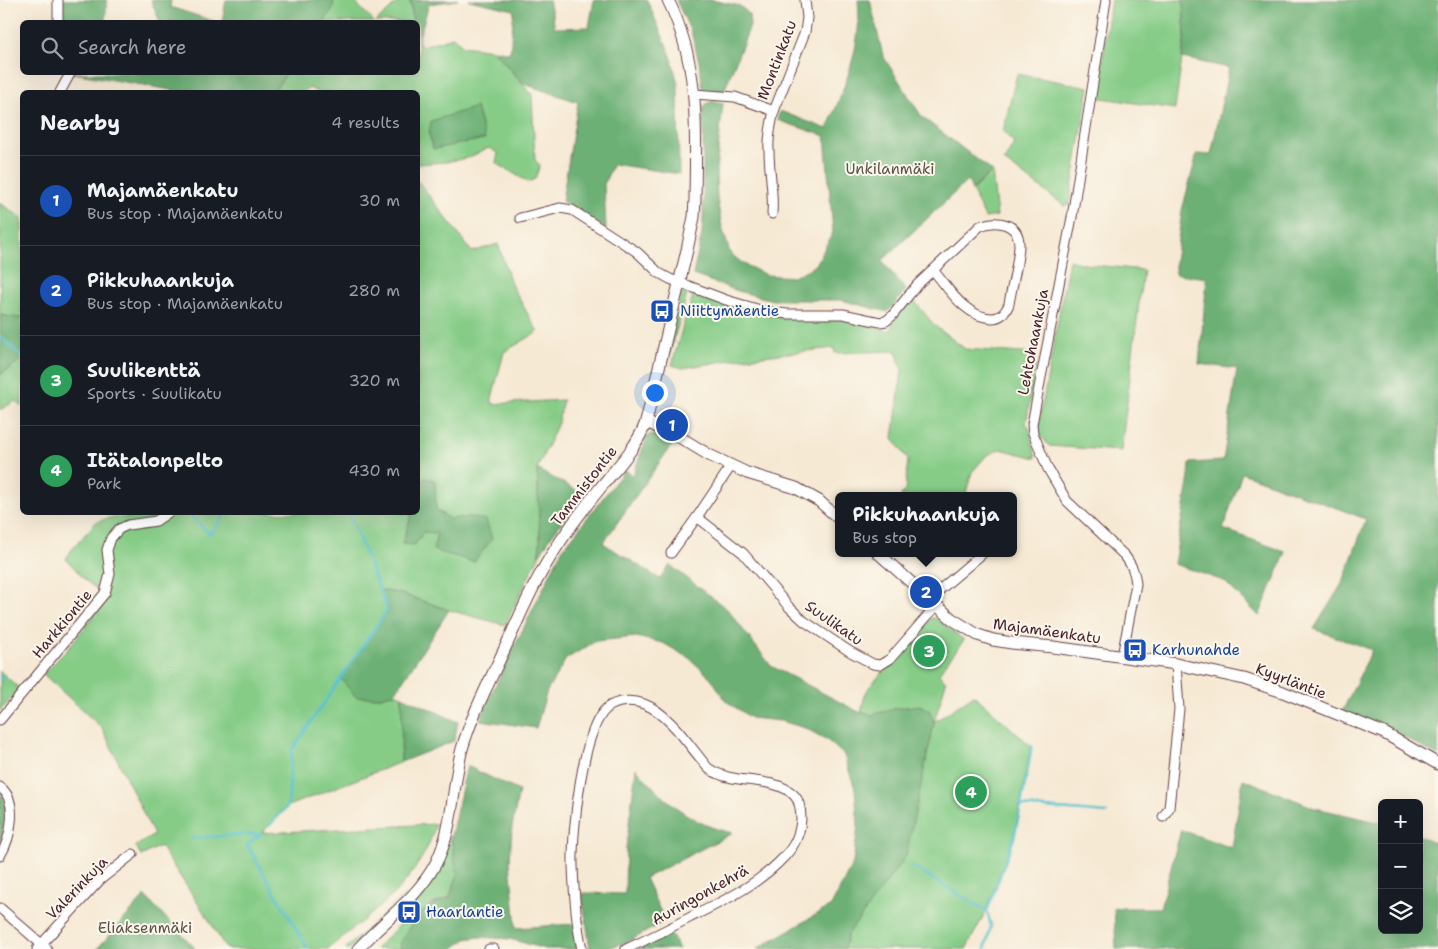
<!DOCTYPE html>
<html lang="en">
<head>
<meta charset="utf-8">
<style>
	:root { --surface:#171b24; --page:#20242c; --text:#f1f3f6; --muted:#9ea1a6; --line:#363941; --accent:#db2777 }
	body { margin:0; font-family:"Shantell Sans",sans-serif; background:var(--page); color:var(--text) }
	.controls { position:absolute; right:15px; bottom:15px; display:grid; overflow:hidden; border-radius:8px; box-shadow:0 5px 20px #0002 }
	.controls button { width:45px; height:45px; display:grid; place-items:center; padding:0; border:0; border-bottom:1px solid var(--line); background:var(--surface); color:var(--text); font:25px sans-serif }
	.you { position:absolute; left:654px; top:392px; width:18px; height:18px; margin:-12px; border:4px solid #fff; border-radius:50%; background:#1a73e8; box-shadow:0 0 0 8px #1a73e833 }
	.badge { display:grid; place-items:center; width:32px; height:32px; border-radius:50%; background:var(--accent); color:#fff; font-size:16px; font-weight:700 }
	.pin { position:absolute; translate:-50% -50%; border:2px solid #fff; box-shadow:0 1px 5px #0006 }
	.popup { position:absolute; left:835px; top:492px; width:182px; height:65px; box-sizing:border-box; display:grid; place-content:center; border-radius:8px; background:var(--surface); filter:drop-shadow(0 1px 4px #0005); font-size:16px; white-space:nowrap; color:var(--muted) }
	.popup b { font-size:19px; color:var(--text) }
	.popup::after { content:''; position:absolute; left:50%; top:100%; margin-left:-10px; border:10px solid transparent; border-top-color:var(--surface) }
	.list { margin:0; padding:0; list-style:none }
	h2 { display:flex; justify-content:space-between; align-items:center; height:65px; margin:0; padding:0 20px; font-size:21px }
	h2 small { font-size:16px; font-weight:400; color:var(--muted) }
	.list li { display:grid; grid-template-columns:32px 1fr auto; gap:15px; align-items:center; box-sizing:border-box; height:90px; padding:0 20px; border-top:1px solid var(--line) }
	.list b { display:block; font-size:19px; white-space:nowrap }
	.list p { margin:0; font-size:16px; white-space:nowrap; color:var(--muted) }
	.list em { font-size:16px; font-style:normal; color:var(--muted) }
	.icon { flex:none; width:28px; height:28px; fill:none; stroke:currentColor; stroke-width:2; stroke-linecap:round; stroke-linejoin:round }
	.map { position:relative; flex:none; width:1438px; height:949px; overflow:hidden }
	.search { position:absolute; background:var(--surface); box-shadow:0 5px 20px #0002; left:20px; top:20px; width:400px; height:55px; display:flex; align-items:center; gap:12px; box-sizing:border-box; padding:0 18px; border-radius:8px; color:var(--muted); font-size:19px }
	.panel { position:absolute; background:var(--surface); box-shadow:0 5px 20px #0002; left:20px; top:90px; width:400px; height:425px; border-radius:8px }
	.map>svg:first-child { display:block }
	.green { fill:#86cc87; stroke:#687659 }
	.forest { fill:#6cb074; stroke:#5b6850 }
	.lines { fill:none; stroke-linecap:round; stroke-linejoin:round }
	.stream { stroke:#56c1d2; stroke-width:2.5 }
	.minor-casing { stroke:#643d44; stroke-width:11 }
	.tertiary-casing { stroke:#643d44; stroke-width:13 }
	.minor { stroke:#fff; stroke-width:9 }
	.tertiary { stroke:#fff; stroke-width:11 }
	.labels { text-anchor:middle; stroke-width:4; stroke-linejoin:round; paint-order:stroke }
	.street-label { font-size:15px; fill:#4a1f2b; stroke:#fbf7ec }
	.park-label { font-size:15px; fill:#5c5347; stroke:#fbf7ec }
	.transit-label { font-size:15px; fill:#164399; stroke:#fbf7ec; text-anchor:start }
</style>
</head>
<body>
<div class="map">
<svg width="1438" height="949" viewBox="0 0 1438 949">
	<rect width="100%" height="100%" fill="#fbf7ec"/>
	<filter id="ink" filterUnits="userSpaceOnUse"><feTurbulence type="fractalNoise" baseFrequency=".02" numOctaves="2"/><feDisplacementMap in="SourceGraphic" scale="10" xChannelSelector="R" yChannelSelector="G"/><feConvolveMatrix kernelMatrix="1 2 1 2 8 2 1 2 1" color-interpolation-filters="sRGB"/></filter>
	<filter id="wash" filterUnits="userSpaceOnUse"><feTurbulence type="fractalNoise" baseFrequency=".0096" numOctaves="4" result="noise"/><feDisplacementMap in="SourceGraphic" scale="20" xChannelSelector="R" yChannelSelector="G"/><feGaussianBlur stdDeviation="1.12" result="paint"/><feColorMatrix in="noise" values="0 0 0 0 0 0 0 0 0 0 0 0 0 0 0 0 0 1.4 0 .05"/><feComposite in="paint" operator="in"/></filter>
	<g filter="url(#wash)">
		<rect width="100%" height="100%" fill="#f6e9d4"/>
		<g class="green">
			<path d="M334,0H353L374,22H324L332,11Z"/>
			<path d="M400,0H410L413,22H376Z"/>
			<path d="M1111,0H1183L1185,36L1175,109L1095,97L1098,90Z"/>
			<path d="M453,37L463,46L493,50L532,95L535,160L540,165L535,179L528,182L496,163L498,153L489,148L467,158L446,162L418,164V92H318L309,88L302,92H273L287,73L418,72V40L422,46Z"/>
			<path d="M1017,74L1089,87L1069,205L1065,206L1004,161L1014,143L1003,131Z"/>
			<path d="M992,171L997,216L985,218L972,190Z"/>
			<path d="M418,181L472,252L498,244L512,286L538,332L504,352L492,398V404L563,400L558,423L537,469L540,538L539,556L505,625L449,610L399,593L380,591L387,610L341,679L380,697L395,693L402,696L401,762L288,806L262,833L436,824C432,837 427,850 419,862C399,897 358,923 328,949H226L209,920L160,846L141,856L136,846L154,835L102,728L43,674L67,650L108,597L87,582L66,559L69,553L95,523L108,518L155,516L161,512L412,513L402,544L423,532L437,533L471,517L450,519L436,510L435,480L424,478L418,497Z"/>
			<path d="M0,203L22,218V317L18,318L0,315Z"/>
			<path d="M1069,260L1084,264L1143,270L1121,451L1049,446L1040,435L1039,423Z"/>
			<path d="M685,291H688L668,360L666,358L681,294Z"/>
			<path d="M694,294L730,306L764,315L852,320L889,331L897,316L912,298L934,325L965,349L1035,354L1036,365L1026,425L1029,426L1036,458L1000,449L986,456L972,472L965,496H900L905,491L908,460L893,438L902,370L896,351L835,353L834,348L736,359L683,368L672,365L683,325Z"/>
			<path d="M22,359V407L15,401L0,410V375Z"/>
			<path d="M931,618H935L964,640L939,673L946,682L934,722L974,695L1031,746L1014,837L986,911L966,949H844L848,934L906,856L898,708L871,715L861,713C863,706 863,699 866,693C872,681 883,673 892,664C906,649 919,634 931,618Z"/>
			<path d="M0,671L20,689L0,711Z"/>
			<path d="M451,836L458,877L449,898L430,905L400,942L401,949H376L414,909L412,907L429,883Z"/>
			<path d="M406,895L407,896L350,949H346V948Z"/>
		</g>
		<g class="forest">
			<path d="M58,0H107L105,22H58Z"/>
			<path d="M151,0H171L170,7L216,22H160Z"/>
			<path d="M226,0H334L332,11L324,22H222Z"/>
			<path d="M410,0H458L429,4L418,41V22H413Z"/>
			<path d="M469,0H549L555,28L589,27L594,0H647L671,56L678,84L679,174L613,164L604,184L606,229L562,201L578,102L524,84L493,50L510,53L514,10Z"/>
			<path d="M676,0H711L740,6L749,14L750,26L724,91L703,89L699,61L691,32Z"/>
			<path d="M858,0H870L883,56L922,117L992,171L972,190L968,180L882,261L906,290L888,312L841,300H773L741,292L693,275L702,234L703,223V108C708,100 714,101 723,103L716,171L717,199L722,227L730,253L742,263L766,275L793,277L816,265L833,232L825,136L777,120L780,111L827,129C844,89 863,45 858,0Z"/>
			<path d="M1183,0H1438V756L1404,737L1342,712L1372,650L1314,629L1343,582L1366,519L1242,473L1223,529L1286,552L1259,616L1224,581L1174,564L1189,477L1190,463L1223,461L1237,369L1199,364L1207,278L1175,274V263L1182,210L1197,154L1211,155L1229,68L1182,58L1185,36Z"/>
			<path d="M73,73H287L273,92H183Z"/>
			<path d="M476,107L485,139L433,149L429,134L431,121Z"/>
			<path d="M0,315L18,318L22,317V359L0,375Z"/>
			<path d="M650,434L662,437L673,443L603,543L660,579L670,565L728,610L771,666L859,712L871,715L898,708L920,705L930,711L934,723L906,856L848,934L844,949H757L831,906L853,863L858,826L855,789L844,755L827,740L805,728L781,721L751,718L726,701L711,678L689,658L663,643L636,637L596,641L566,659L547,691L536,728L480,720L495,686L562,550L625,470L633,475L647,437Z"/>
			<path d="M537,469L583,494L550,538L539,556L540,538Z"/>
			<path d="M424,478L435,481L436,510L450,519L471,517L486,520L492,539L474,562L433,550L437,533L423,532L415,545L402,544L412,513L418,512V497Z"/>
			<path d="M380,590L399,593L449,610L395,693L381,697H356L341,679L387,610Z"/>
			<path d="M402,696L458,722L454,741L401,762Z"/>
			<path d="M467,766L519,791L512,827L510,862L516,928L574,924L577,949H545L510,939L479,937L466,939L453,949H401L400,942C416,916 420,909 449,898L457,877L451,836Z"/>
			<path d="M636,768C662,799 693,826 733,833L645,878L665,921C638,936 622,949 590,949L582,893L625,894L626,848Z"/>
			<path d="M1243,779L1315,808L1382,823V930H1419V836L1438,844V949H1116L1114,908H1160L1181,830L1232,848Z"/>
			<path d="M0,793L7,804L0,848Z"/>
			<path d="M145,896L194,947V949H97Z"/>
			<path d="M671,934L679,949H638Z"/>
		</g>
		<g class="lines">
			<g class="stream">
				<path d="M0,336L22,357"/>
				<path d="M187,512L210,534L227,512"/>
				<path d="M0,677L3,679"/>
				<path d="M1021,806L1107,813"/>
				<path d="M269,826L288,806L292,750L387,610L367,557L348,512"/>
				<path d="M261,834L250,842L247,845L308,949"/>
				<path d="M191,838L255,834L259,835"/>
				<path d="M911,866L987,911"/>
				<path d="M985,949L991,926L987,911L1014,838L1021,806L1032,746"/>
			</g>
		</g>
	</g>
	<g filter="url(#ink)">
		<g class="lines">
			<g class="minor-casing">
				<g id="minor">
					<path d="M58,0V22"/>
					<path d="M1106,0L1072,217L1032,424L1033,433L1048,469L1067,501L1125,556C1132,566 1135,572 1136,584L1122,656"/>
					<path d="M60,92L71,72"/>
					<path d="M694,94L735,97L774,111L805,32L807,18L805,0"/>
					<path d="M772,214C774,193 769,172 769,150C768,137 771,124 774,111"/>
					<path d="M520,218L560,208L572,210L637,252L659,273L670,279L726,300L764,311L787,314H843L880,322L886,321L892,316L917,285L980,226C997,219 1020,223 1019,246C1018,265 1012,285 1009,304C1006,312 1001,318 992,318C965,317 949,289 933,270"/>
					<path d="M731,466L697,517L743,553L789,607L804,621L849,651L873,664L880,665L890,659L936,606"/>
					<path d="M671,553L697,517"/>
					<path d="M929,599L983,553"/>
					<path d="M0,720L105,593L110,574L107,550L111,538L119,529L128,525L156,521L169,512"/>
					<path d="M0,787C19,801 11,838 0,856"/>
					<path d="M1163,817L1169,808L1179,709L1176,664"/>
					<path d="M0,908L47,949"/>
					<path d="M37,949L100,880L133,854"/>
					<path d="M489,949H494"/>
					<path d="M582,949C576,922 574,894 573,866C572,832 582,729 607,708C617,700 633,700 644,704C669,713 691,748 708,768C734,787 772,774 794,795C800,801 801,810 801,819C800,834 794,847 784,857C759,884 724,901 691,917C670,928 648,939 626,949"/>
				</g>
			</g>
			<g class="tertiary-casing">
				<g id="tertiary">
					<path d="M646,422L676,435L709,455L747,473L796,488L819,501L838,518"/>
					<path d="M878,553L952,619L978,635L993,640L1012,643L1053,647L1176,664L1244,679L1283,692L1384,733L1438,764"/>
					<path d="M358,949C384,920 417,899 436,863C454,827 452,786 462,749C472,714 490,681 505,648C517,623 527,597 541,573C558,542 579,514 601,487C618,466 637,447 646,422L687,250L694,217L695,199C696,128 700,65 668,0"/>
				</g>
			</g>
			<use href="#minor" class="minor"/>
			<use href="#tertiary" class="tertiary"/>
		</g>
	</g>
	<defs>
		<g id="bus-square" transform="scale(1.25)"><rect x="-9" y="-9" width="18" height="18" rx="4" fill="#1a4fb4" stroke="#fbf7ec"/><path d="M-5-6H5V4H4V6H2V4H-2V6H-4V4H-5ZM-3.5-4V0h7V-4ZM-3.5 1.2v1.5H-2V1.2ZM2 1.2v1.5H3.5V1.2Z" fill="#fff"/></g>
	</defs>
	<g fill-rule="evenodd">
		<use href="#bus-square" x="662" y="311"/>
		<use href="#bus-square" x="1135" y="650"/>
		<use href="#bus-square" x="409" y="912"/>
	</g>
	<g class="labels">
		<g class="street-label">
			<text transform="translate(777 60) rotate(-69)" y="5">Montinkatu</text>
			<text transform="translate(1033 342) rotate(-79)" y="5">Lehtohaankuja</text>
			<text transform="translate(584 486) rotate(-52)" y="5">Tammistontie</text>
			<text transform="translate(834 623) rotate(35)" y="5">Suulikatu</text>
			<text transform="translate(62 624) rotate(-50)" y="5">Harkkiontie</text>
			<text transform="translate(1047 631) rotate(8)" y="5">Majamäenkatu</text>
			<text transform="translate(1291 681) rotate(21)" y="5">Kyyrläntie</text>
			<text transform="translate(77 888) rotate(-46)" y="5">Valerinkuja</text>
			<text transform="translate(700 895) rotate(-29)" y="5">Auringonkehrä</text>
		</g>
		<g class="park-label">
			<text x="890" y="174">Unkilanmäki</text>
			<text x="145" y="933">Eliaksenmäki</text>
		</g>
		<g class="transit-label">
			<text x="680" y="316">Niittymäentie</text>
			<text x="1152" y="655">Karhunahde</text>
			<text x="426" y="917">Haarlantie</text>
		</g>
	</g>
</svg>
<div class="controls">
<button>+</button>
<button>−</button>
<button><svg class="icon" aria-label="layers" viewBox="0 0 24 24"><path d="M12 4l9 5-9 5-9-5zM3 14l9 5 9-5"/></svg></button>
</div>
<div class="you"></div>
<div class="pin badge" style="left:672px;top:425px;background:#1a4fb4">1</div>
<div class="pin badge" style="left:926px;top:592px;background:#1a4fb4">2</div>
<div class="popup"><b>Pikkuhaankuja</b>Bus stop</div>
<div class="pin badge" style="left:929px;top:651px;background:#2e9e5b">3</div>
<div class="pin badge" style="left:971px;top:792px;background:#2e9e5b">4</div>
<div class="search"><svg class="icon" aria-label="search" viewBox="0 0 24 24"><circle cx="10" cy="10" r="6"/><path d="M15 15l6 6"/></svg>Search here</div>
<section class="panel">
<h2>Nearby<small>4 results</small></h2>
<ul class="list">
<li><span class="badge" style="background:#1a4fb4">1</span><div><b>Majamäenkatu</b><p>Bus stop · Majamäenkatu</p></div><em>30 m</em></li>
<li><span class="badge" style="background:#1a4fb4">2</span><div><b>Pikkuhaankuja</b><p>Bus stop · Majamäenkatu</p></div><em>280 m</em></li>
<li><span class="badge" style="background:#2e9e5b">3</span><div><b>Suulikenttä</b><p>Sports · Suulikatu</p></div><em>320 m</em></li>
<li><span class="badge" style="background:#2e9e5b">4</span><div><b>Itätalonpelto</b><p>Park</p></div><em>430 m</em></li>
</ul>
</section>
</div>
</body>
</html>
